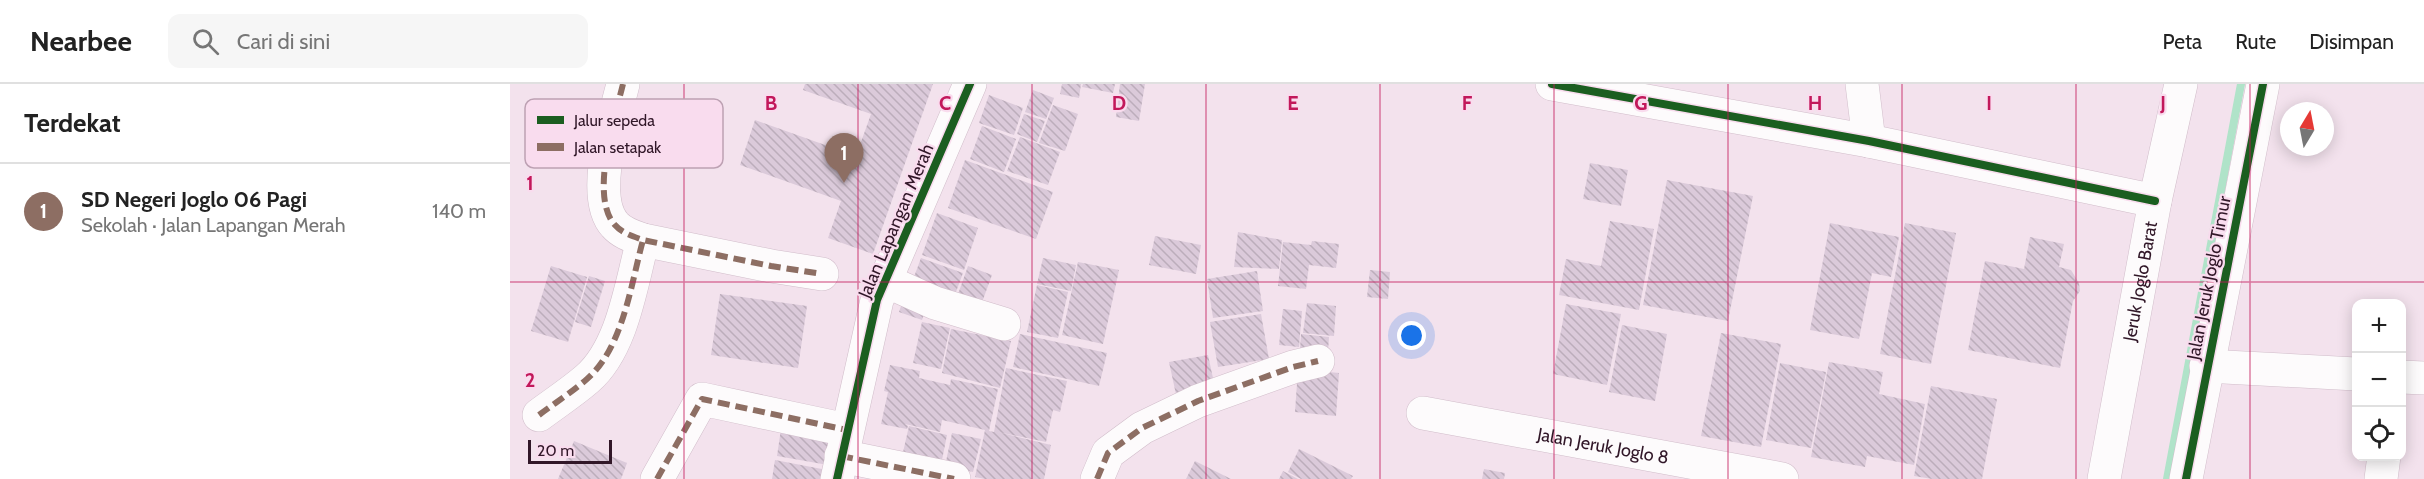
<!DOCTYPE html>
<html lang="id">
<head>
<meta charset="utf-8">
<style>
	:root { --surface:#fff; --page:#f6f6f6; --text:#222; --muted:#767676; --line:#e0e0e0; --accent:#755e6d }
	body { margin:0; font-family:Cabin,sans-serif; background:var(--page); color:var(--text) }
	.controls { position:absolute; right:18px; bottom:18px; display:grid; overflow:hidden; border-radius:12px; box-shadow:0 3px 15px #0003 }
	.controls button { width:54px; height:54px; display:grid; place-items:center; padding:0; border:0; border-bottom:2px solid var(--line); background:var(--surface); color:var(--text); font:30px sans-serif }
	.compass { position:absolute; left:1770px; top:18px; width:54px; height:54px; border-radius:50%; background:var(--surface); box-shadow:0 3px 15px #0003; rotate:10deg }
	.scale { position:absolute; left:18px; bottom:15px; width:84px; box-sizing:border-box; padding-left:6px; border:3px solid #311728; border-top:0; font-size:16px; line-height:21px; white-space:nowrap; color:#311728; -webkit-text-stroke:4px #f9dcee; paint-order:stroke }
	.you { position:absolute; left:902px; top:252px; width:21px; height:21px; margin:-15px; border:4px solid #fff; border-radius:50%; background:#1a73e8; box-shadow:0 0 0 9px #1a73e833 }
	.badge { display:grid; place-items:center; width:39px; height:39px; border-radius:50%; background:var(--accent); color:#fff; font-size:20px; font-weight:700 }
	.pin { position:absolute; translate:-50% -50px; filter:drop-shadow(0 2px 3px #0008) }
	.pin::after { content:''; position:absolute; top:32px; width:21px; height:18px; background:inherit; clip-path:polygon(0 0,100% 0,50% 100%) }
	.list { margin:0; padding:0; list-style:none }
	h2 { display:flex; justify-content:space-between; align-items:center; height:78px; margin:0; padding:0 24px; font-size:26px }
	h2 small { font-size:20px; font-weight:400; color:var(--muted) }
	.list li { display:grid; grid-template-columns:39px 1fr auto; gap:18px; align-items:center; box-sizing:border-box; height:96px; padding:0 24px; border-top:2px solid var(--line) }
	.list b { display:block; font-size:22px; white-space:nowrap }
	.list p { margin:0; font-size:20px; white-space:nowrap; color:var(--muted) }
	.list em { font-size:20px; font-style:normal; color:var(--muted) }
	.icon { flex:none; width:33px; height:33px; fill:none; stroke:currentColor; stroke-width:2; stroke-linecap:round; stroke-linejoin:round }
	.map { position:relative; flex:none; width:1914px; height:395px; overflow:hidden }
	header { display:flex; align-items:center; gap:36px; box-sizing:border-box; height:84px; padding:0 30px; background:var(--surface); border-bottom:2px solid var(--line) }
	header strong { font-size:28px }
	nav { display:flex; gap:33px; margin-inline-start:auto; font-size:21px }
	.search { width:420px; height:54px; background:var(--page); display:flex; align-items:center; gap:15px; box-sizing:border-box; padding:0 21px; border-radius:12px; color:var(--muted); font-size:22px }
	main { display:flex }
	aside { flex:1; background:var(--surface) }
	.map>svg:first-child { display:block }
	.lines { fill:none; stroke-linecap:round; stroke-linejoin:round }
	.stream { stroke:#b0e3c9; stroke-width:8 }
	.building { fill:url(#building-back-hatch) }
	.street-casing { stroke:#d1bdca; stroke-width:34 }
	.street { stroke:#fdfbfc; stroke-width:33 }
	.quiet { stroke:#8d6e63; stroke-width:6; stroke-dasharray:12 6; stroke-linecap:butt }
	.cycleway-casing { stroke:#f9dcee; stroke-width:11 }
	.cycleway { stroke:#1b5e20; stroke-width:8 }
	.grid { fill:none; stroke:#c2185b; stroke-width:1.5; stroke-opacity:0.55 }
	.labels { text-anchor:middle; stroke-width:4.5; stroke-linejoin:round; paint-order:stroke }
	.street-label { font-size:18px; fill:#311728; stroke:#f9dcee }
	.key { fill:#f9dcee; stroke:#bda1b3; stroke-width:1.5 }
	.key-label { font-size:16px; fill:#311728 }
	.grid-label { font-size:20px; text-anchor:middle; font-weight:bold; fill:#c2185b; stroke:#f9dcee; stroke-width:4.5; stroke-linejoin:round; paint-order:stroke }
</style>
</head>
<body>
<header>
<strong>Nearbee</strong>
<div class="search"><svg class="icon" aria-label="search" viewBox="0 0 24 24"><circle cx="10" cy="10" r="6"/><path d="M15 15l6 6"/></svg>Cari di sini</div>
<nav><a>Peta</a><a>Rute</a><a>Disimpan</a></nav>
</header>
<main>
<aside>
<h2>Terdekat<small></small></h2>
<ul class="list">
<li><span class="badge" style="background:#8d6e63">1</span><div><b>SD Negeri Joglo 06 Pagi</b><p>Sekolah · Jalan Lapangan Merah</p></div><em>140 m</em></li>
</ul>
</aside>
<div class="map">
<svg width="1914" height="395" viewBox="0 0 1914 395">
	<defs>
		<pattern id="building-back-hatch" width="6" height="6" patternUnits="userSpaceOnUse" patternTransform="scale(1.5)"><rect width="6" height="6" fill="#dbcada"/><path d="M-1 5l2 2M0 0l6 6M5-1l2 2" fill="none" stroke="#bcadbb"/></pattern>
	</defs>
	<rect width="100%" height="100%" fill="#f3e2ed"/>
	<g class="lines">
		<path class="stream" d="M1657,395L1731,0"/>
	</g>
	<g class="building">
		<path d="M295,0H423L363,170L318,154L331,117L230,81L245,36L346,72L361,30L293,6Z"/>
		<path d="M552,0H571L569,14L550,10Z"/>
		<path d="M573,0H605L603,9L572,3Z"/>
		<path d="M610,0H635L629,37L606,33Z"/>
		<path d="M523,6L544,14L536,35L515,28Z"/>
		<path d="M479,11L513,24L504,51L469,39Z"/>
		<path d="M543,21L568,30L555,67L529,59Z"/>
		<path d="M514,30L535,37L527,58L507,50Z"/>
		<path d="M472,42L506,55L494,88L460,75Z"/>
		<path d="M510,53L550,68L538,101L497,87Z"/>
		<path d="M455,76L543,108L526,155L438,124Z"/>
		<path d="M1080,79L1118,86L1111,122L1073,115Z"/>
		<path d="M1157,96L1243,112L1218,237L1133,221Z"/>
		<path d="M427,129L468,144L454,186L412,171Z"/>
		<path d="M1100,137L1144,145L1129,226L1049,211L1056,175L1091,182Z"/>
		<path d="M1320,139L1389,153L1381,193L1362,189L1349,255L1300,246Z"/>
		<path d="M1395,139L1446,149L1421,280L1370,270Z"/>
		<path d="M728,148L772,156L769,185L724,183Z"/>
		<path d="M645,152L691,161L686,190L639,181Z"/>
		<path d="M1520,153L1554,160L1549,183L1561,186L1569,199L1570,207L1563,217L1550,284L1458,266L1475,177L1514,185Z"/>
		<path d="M802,157L829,160L826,184L799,181L796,205L768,202L773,158L801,161Z"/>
		<path d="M411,174L453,189L443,216L401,201Z"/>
		<path d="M533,174L566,181L561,207L527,200Z"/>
		<path d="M568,178L609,186L593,260L552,251Z"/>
		<path d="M41,182L77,193L58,258L21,247Z"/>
		<path d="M458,182L482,191L471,221L447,213Z"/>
		<path d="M860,186L880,188L878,215L857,213Z"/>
		<path d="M747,187L753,227L703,234L697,195Z"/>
		<path d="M79,192L95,197L81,243L65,238Z"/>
		<path d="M527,201L558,208L548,254L517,248Z"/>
		<path d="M210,210L297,222L288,284L201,271Z"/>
		<path d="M394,213L417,221L412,236L389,228Z"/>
		<path d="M797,219L826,222L824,252L793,249Z"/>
		<path d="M1056,220L1111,230L1097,301L1043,290Z"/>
		<path d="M773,225L792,227L789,263L769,261Z"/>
		<path d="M751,230L759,275L708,283L700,238Z"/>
		<path d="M412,238L440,244L431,285L403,279Z"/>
		<path d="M1112,241L1157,250L1145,317L1099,308Z"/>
		<path d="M441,245L501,257L490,304L432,289Z"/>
		<path d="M1211,249L1271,260L1251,363L1191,352Z"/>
		<path d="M510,250L597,269L589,302L503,283Z"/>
		<path d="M791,250L819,253L818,268L790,265Z"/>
		<path d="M698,271L706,308L667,315L659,278Z"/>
		<path d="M1319,278L1373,288L1369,310L1415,320L1404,381L1357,372L1355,383L1301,373Z"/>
		<path d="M1270,279L1316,288L1301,364L1256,356Z"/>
		<path d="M380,281L410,287L409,294L440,301L441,295L488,305L479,347L484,348L496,284L557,297L550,328L543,326L536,358L488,348L541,361L534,395H475L465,393L475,346L432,336L430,348L395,340L398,342L397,345L371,340L378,308L374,307Z"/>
		<path d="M788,285L829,289L826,332L785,328Z"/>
		<path d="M1421,302L1487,315L1472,395H1422L1404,392Z"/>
		<path d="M399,342L437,351L430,386L391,377Z"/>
		<path d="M271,345L322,354L318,381L267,372Z"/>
		<path d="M442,349L471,355L463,388L435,382Z"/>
		<path d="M64,357L117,379L111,395H48Z"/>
		<path d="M789,365L843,392L841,395H791L778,388Z"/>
		<path d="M265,376L317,386L315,395H262Z"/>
		<path d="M685,377L721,395H676Z"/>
		<path d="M974,385L995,389L994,395H972Z"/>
		<path d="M773,387L788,395H769Z"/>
	</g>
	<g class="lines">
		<g class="street-casing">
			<g id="street">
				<path d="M113,0C105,33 79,113 105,141C112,149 122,152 133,156L261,182L312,190"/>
				<path d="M1042,0L1359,57L1645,117"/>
				<path d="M1352,0L1359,57"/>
				<path d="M376,197L425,219L494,240"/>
				<path d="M1696,282L1846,290"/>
				<path d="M1892,293L1914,294"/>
				<path id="s1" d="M913,329L1272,395"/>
				<path d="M29,331C45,319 62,308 77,295C113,264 121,200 133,156"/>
				<path d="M331,372L444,395"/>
				<path d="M147,395L192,315L337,346"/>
				<path d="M327,395L367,216L460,0"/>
				<path d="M587,395L598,369L632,344L688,317L783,283L808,277"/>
				<path id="s2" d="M1594,395L1645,117L1671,0"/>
				<path d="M1676,395L1753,0"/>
				<path d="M1871,395L1874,372"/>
			</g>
		</g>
		<use href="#street" class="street"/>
		<g class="quiet">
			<path d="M113,0C105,33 79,113 105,141C112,149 122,152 133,156L261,182L312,190"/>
			<path d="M29,331C45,319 62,308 77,295C113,264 121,200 133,156"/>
			<path d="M331,372L444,395"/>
			<path d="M147,395L192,315L337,346"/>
			<path d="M587,395L598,369L632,344L688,317L783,283L808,277"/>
		</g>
		<g class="cycleway-casing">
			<g id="cycleway">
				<path d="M1042,0L1359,57L1645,117"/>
				<path d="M327,395L367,216L460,0"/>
				<path d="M1676,395L1753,0"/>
			</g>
		</g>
		<use href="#cycleway" class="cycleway"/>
	</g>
	<path class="grid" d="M174,0V395M348,0V395M522,0V395M696,0V395M870,0V395M1044,0V395M1218,0V395M1392,0V395M1566,0V395M1740,0V395M0,198H1914"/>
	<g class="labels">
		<g class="street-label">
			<text transform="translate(386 137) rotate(-67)" y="6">Jalan Lapangan Merah</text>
			<text transform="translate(1699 194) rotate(-79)" y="6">Jalan Jeruk Joglo Timur</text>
			<text dy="6" stroke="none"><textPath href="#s2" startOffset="201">Jeruk Joglo Barat</textPath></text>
			<text dy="6" stroke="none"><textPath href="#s1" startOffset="183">Jalan Jeruk Joglo 8</textPath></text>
		</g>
	</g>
	<rect x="15" y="15" width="198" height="69" rx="9" class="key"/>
	<rect x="27" y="32" width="27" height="8" fill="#1b5e20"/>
	<rect x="27" y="59" width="27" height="8" fill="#8d6e63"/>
	<g class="key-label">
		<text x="64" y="42">Jalur sepeda</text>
		<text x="64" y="69">Jalan setapak</text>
	</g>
	<g class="grid-label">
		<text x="261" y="26">B</text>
		<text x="435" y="26">C</text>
		<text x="609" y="26">D</text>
		<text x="783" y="26">E</text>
		<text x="957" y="26">F</text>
		<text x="1131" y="26">G</text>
		<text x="1305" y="26">H</text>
		<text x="1479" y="26">I</text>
		<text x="1653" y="26">J</text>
		<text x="20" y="106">1</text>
		<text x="20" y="303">2</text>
	</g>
</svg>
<div class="controls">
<button>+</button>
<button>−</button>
<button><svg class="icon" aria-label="locate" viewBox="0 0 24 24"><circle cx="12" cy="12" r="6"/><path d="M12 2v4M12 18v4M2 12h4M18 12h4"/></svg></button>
</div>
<svg class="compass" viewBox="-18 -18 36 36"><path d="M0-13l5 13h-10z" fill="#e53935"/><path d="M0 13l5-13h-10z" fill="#767676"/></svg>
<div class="scale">20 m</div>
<div class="you"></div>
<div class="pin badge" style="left:334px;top:99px;background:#8d6e63">1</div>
</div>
</main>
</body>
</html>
